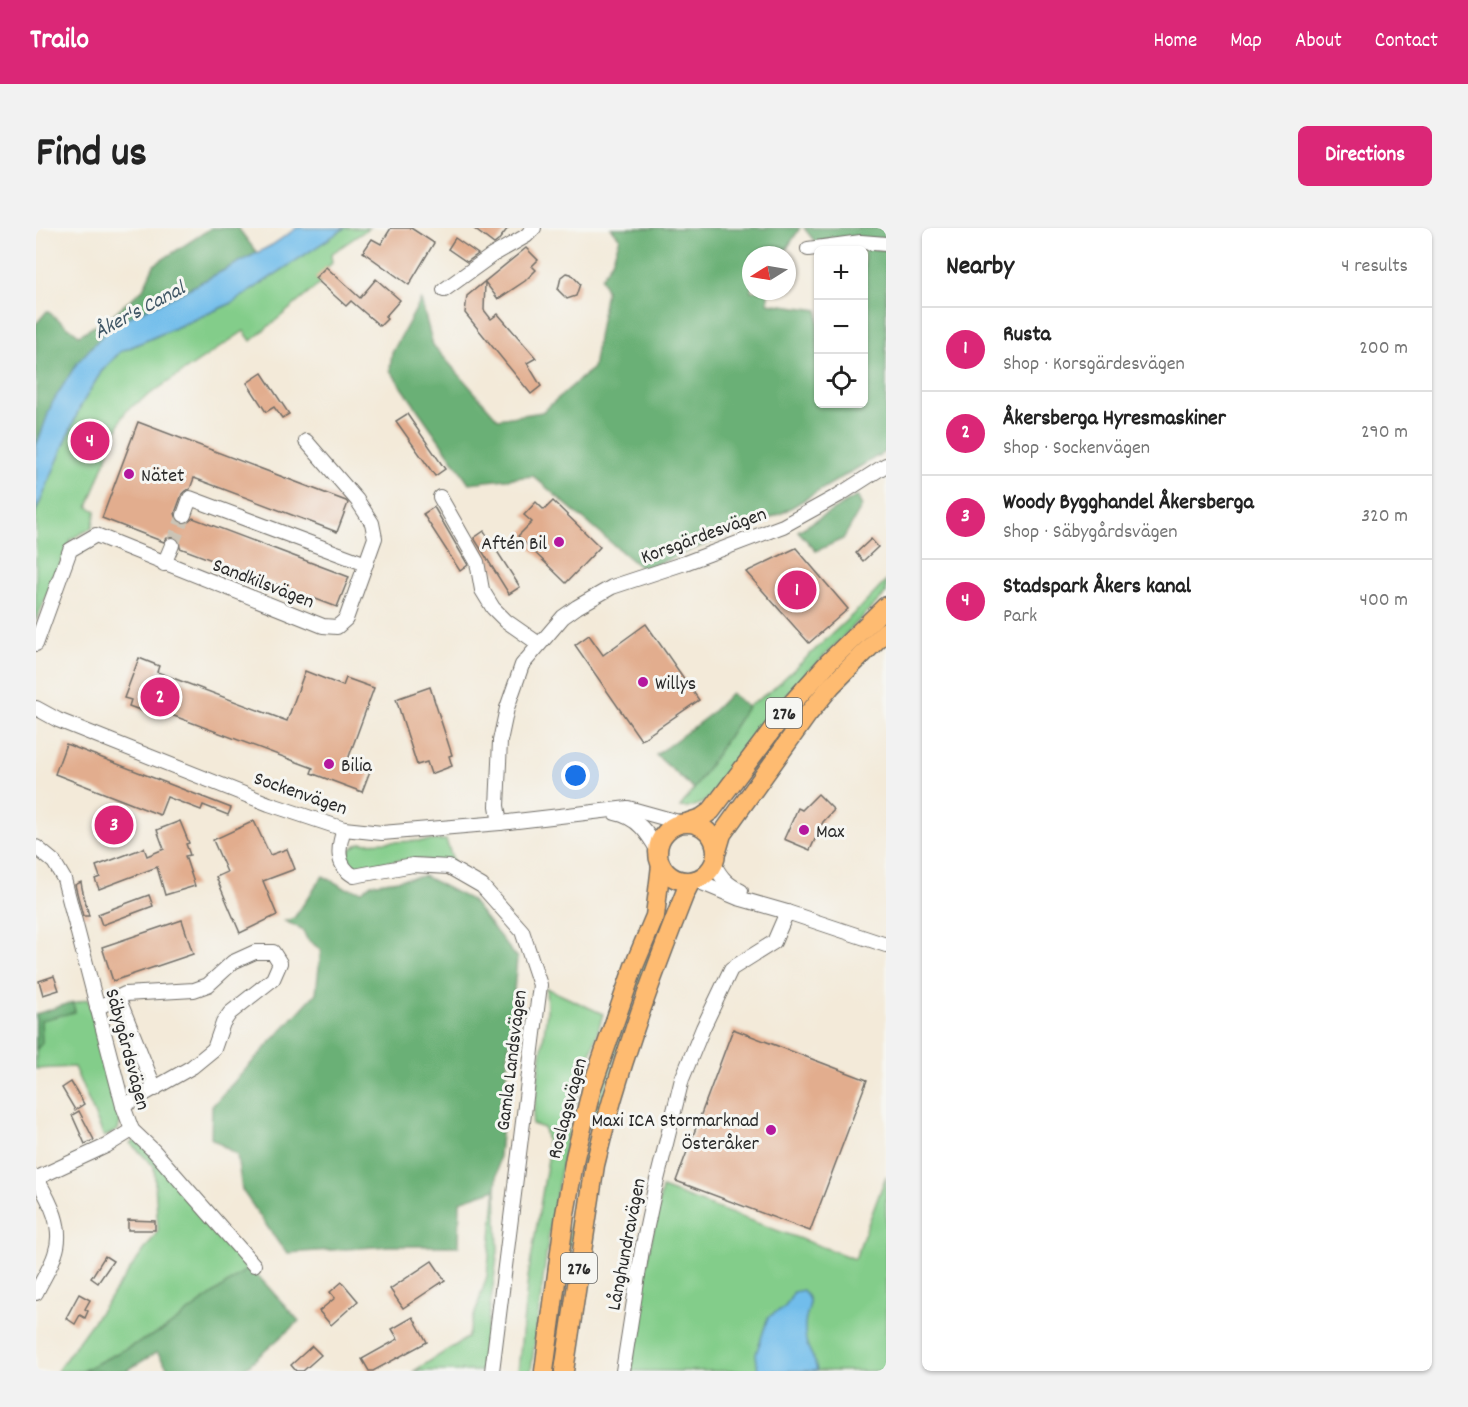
<!DOCTYPE html>
<html lang="en">
<head>
<meta charset="utf-8">
<style>
	:root { --surface:#fff; --page:#f2f2f2; --text:#222; --muted:#767676; --line:#e0e0e0; --accent:#db2777 }
	body { margin:0; font-family:Dekko,sans-serif; background:var(--page); color:var(--text) }
	.controls { position:absolute; right:18px; top:18px; display:grid; overflow:hidden; border-radius:9px; box-shadow:0 2px 4px #0004 }
	.controls button { width:54px; height:54px; display:grid; place-items:center; padding:0; border:0; border-bottom:2px solid var(--line); background:var(--surface); color:var(--text); font:30px sans-serif }
	.compass { position:absolute; left:706px; top:18px; width:54px; height:54px; border-radius:50%; background:var(--surface); box-shadow:0 2px 4px #0004; rotate:259deg }
	.you { position:absolute; left:540px; top:548px; width:21px; height:21px; margin:-15px; border:4px solid #fff; border-radius:50%; background:#1a73e8; box-shadow:0 0 0 9px #1a73e833 }
	.badge { display:grid; place-items:center; width:39px; height:39px; border-radius:50%; background:var(--accent); color:#fff; font-size:20px; font-weight:700 }
	.pin { position:absolute; translate:-50% -50%; border:3px solid #fff; box-shadow:0 2px 6px #0006 }
	.list { margin:0; padding:0; list-style:none }
	h2 { display:flex; justify-content:space-between; align-items:center; height:78px; margin:0; padding:0 24px; font-size:26px }
	h2 small { font-size:20px; font-weight:400; color:var(--muted) }
	.list li { display:grid; grid-template-columns:39px 1fr auto; gap:18px; align-items:center; box-sizing:border-box; height:84px; padding:0 24px; border-top:2px solid var(--line) }
	.list b { display:block; font-size:22px; white-space:nowrap }
	.list p { margin:0; font-size:20px; white-space:nowrap; color:var(--muted) }
	.list em { font-size:20px; font-style:normal; color:var(--muted) }
	.icon { flex:none; width:33px; height:33px; fill:none; stroke:currentColor; stroke-width:2; stroke-linecap:round; stroke-linejoin:round }
	.map { position:relative; flex:none; width:850px; height:1143px; overflow:hidden; border-radius:9px }
	header { display:flex; align-items:center; gap:36px; box-sizing:border-box; height:84px; padding:0 30px; background:var(--accent); color:#fff }
	header strong { font-size:28px }
	nav { display:flex; gap:33px; margin-inline-start:auto; font-size:21px }
	.intro { display:flex; align-items:center; justify-content:space-between; box-sizing:border-box; height:144px; padding:0 36px }
	h1 { margin:0; font-size:42px }
	.button { padding:15px 27px; border-radius:9px; background:var(--accent); color:#fff; font-size:21px; font-weight:700 }
	main { display:flex; gap:36px; padding:0 36px }
	aside { flex:1; background:var(--surface); border-radius:9px; box-shadow:0 2px 4px #0004 }
	.map>svg:first-child { display:block }
	.green { fill:#83cd8a; stroke:#577c5a; stroke-width:1.5 }
	.forest { fill:#6ab076; stroke:#4a6e50; stroke-width:1.5 }
	.water { fill:#71bdeb; stroke:#4e748b; stroke-width:1.5 }
	.building { fill:#e2ad8e }
	.lines { fill:none; stroke-linecap:round; stroke-linejoin:round }
	.minor-tunnel { stroke:#cbc4b6; stroke-width:14; stroke-dasharray:14 7; stroke-linecap:butt }
	.minor-casing { stroke:#716e68; stroke-width:16 }
	.major-casing { stroke:#716e68; stroke-width:21 }
	.minor { stroke:#fff; stroke-width:14 }
	.major { stroke:#febb71; stroke-width:18 }
	.poi-dot { fill:#b5179e; stroke:#f6f6f2; stroke-width:2 }
	.labels { text-anchor:middle; stroke-width:6; stroke-linejoin:round; paint-order:stroke }
	.shield { fill:#f6f6f2; stroke:#686867; stroke-width:1.5 }
	.shield-label { font-size:18px; font-weight:bold; fill:#2b2b2b }
	.poi-label { font-size:20px; fill:#2b2b2b; stroke:#f6f6f2; text-anchor:start }
	.street-label { font-size:20px; fill:#2b2b2b; stroke:#f6f6f2 }
	.water-label { font-size:21px; font-style:italic; fill:#405765; stroke:#f6f6f2 }
</style>
</head>
<body>
<header>
<strong>Trailo</strong>
<nav><a>Home</a><a>Map</a><a>About</a><a>Contact</a></nav>
</header>
<div class="intro"><h1>Find us</h1><a class="button">Directions</a></div>
<main>
<div class="map">
<svg width="850" height="1143" viewBox="0 0 850 1143">
	<rect width="100%" height="100%" fill="#f6f6f2"/>
	<filter id="ink" filterUnits="userSpaceOnUse"><feTurbulence type="fractalNoise" baseFrequency=".0167" numOctaves="2"/><feDisplacementMap in="SourceGraphic" scale="12" xChannelSelector="R" yChannelSelector="G"/><feConvolveMatrix kernelMatrix="1 2 1 2 8 2 1 2 1" color-interpolation-filters="sRGB"/></filter>
	<filter id="wash" filterUnits="userSpaceOnUse"><feTurbulence type="fractalNoise" baseFrequency=".008" numOctaves="4" result="noise"/><feDisplacementMap in="SourceGraphic" scale="24" xChannelSelector="R" yChannelSelector="G"/><feGaussianBlur stdDeviation="1.35" result="paint"/><feColorMatrix in="noise" values="0 0 0 0 0 0 0 0 0 0 0 0 0 0 0 0 0 1.4 0 .05"/><feComposite in="paint" operator="in"/></filter>
	<g filter="url(#wash)">
		<rect width="100%" height="100%" fill="#f3ead9"/>
		<g class="green">
			<path d="M309,0H333L295,26L296,35L280,50L285,55L215,113L208,103L92,181L86,189L52,279L60,283L56,300L35,311L0,393V284L44,179L65,144L84,124L196,75Z"/>
			<path d="M850,353V365L752,465L706,523L680,564L667,575L652,580L644,579L658,561L711,479L737,461L829,375Z"/>
			<path d="M410,612L418,635C395,632 374,630 351,634C339,636 330,640 318,640C309,628 310,622 324,615Z"/>
			<path d="M619,714C592,790 565,866 548,945C533,1009 527,1077 518,1143H514L536,980L570,835L607,737Z"/>
			<path d="M510,760L567,786L534,895L514,999L495,1143H482L492,1049L513,925L508,900L496,896L511,783Z"/>
			<path d="M52,771L85,891L82,902L68,909L38,839L0,841V786Z"/>
			<path d="M102,912L214,1039L129,1101L46,1143H21L122,1003L118,938L94,915Z"/>
			<path d="M850,948V1143H595L609,1043L626,960L819,1031Z"/>
			<path d="M460,961L462,1023L445,1143H378L431,1110L451,1048Z"/>
		</g>
		<g class="forest">
			<path d="M175,0H202L221,25L139,68L76,97L0,219V96L11,83L43,107L75,88L107,61L118,37Z"/>
			<path d="M575,0H764L750,22H733L732,27H715V63H732V75L782,82V176H828V22H812L824,20L850,21V223L746,285L607,342L497,248L433,255L354,142L356,125L385,72L397,117L462,191L506,184L557,140L570,62L565,50L576,33L584,10Z"/>
			<path d="M768,0H850V11L780,15Z"/>
			<path d="M821,268L826,278L807,311L780,323L762,303Z"/>
			<path d="M695,465L711,479L658,561L620,527L672,488Z"/>
			<path d="M287,648L309,660L326,663L335,656L388,648L435,672L481,730L460,961L424,973L423,1018H353L252,1025L244,1017L206,962L201,927L175,910L176,878L280,765L285,722L271,711L266,701L249,693L258,690Z"/>
			<path d="M37,774L39,784L5,792L6,815L0,822V786Z"/>
			<path d="M214,1039L263,1093L206,1143H134L121,1124L90,1143H46L129,1101Z"/>
		</g>
		<g class="water">
			<path d="M261,0H309L196,75L84,124L65,144L44,179L0,284V219L16,175L41,135L76,97L139,68L236,17Z"/>
			<path d="M767,1062C780,1078 769,1082 769,1097C769,1103 769,1111 771,1116C774,1126 780,1132 781,1143H722L720,1126L732,1089L749,1079L758,1064Z"/>
		</g>
		<g id="blocks">
			<g class="building">
				<path d="M355,0H375L398,15L373,57L327,24L336,11L345,16Z"/>
				<path d="M437,0H472L462,13L458,16Z"/>
				<path d="M419,10L442,26L431,34L412,21Z"/>
				<path d="M490,20L502,32L496,38L500,42L489,53L462,71L449,54L448,82L455,91L462,86L500,130L491,135L505,158L495,166L429,85L431,68Z"/>
				<path d="M290,39L324,70L340,51L364,72L349,89L351,91L344,98L315,73L310,78L279,50Z"/>
				<path d="M530,45L535,46L544,56L540,68L531,71L522,62L525,49Z"/>
				<path d="M226,145L253,186L246,190L238,179L230,184L211,155Z"/>
				<path d="M371,186L409,241L399,248L360,193Z"/>
				<path d="M102,194L310,273L312,275L301,304L158,250L154,261L149,263L146,266L139,285L141,292L144,295L150,296L157,290L313,349L301,379L144,320L143,312L139,309L131,310L128,314L66,290Z"/>
				<path d="M517,273L564,319L530,355L482,308L496,294L488,287L500,274L508,282Z"/>
				<path d="M398,279L432,337L424,343L387,286Z"/>
				<path d="M448,303L484,359L473,366L438,310Z"/>
				<path d="M835,311L842,319L827,333L820,325Z"/>
				<path d="M760,320L812,381L773,415L710,344Z"/>
				<path d="M610,396L663,472L605,512L539,417L553,407L567,427Z"/>
				<path d="M103,430L123,438L121,444L251,493L269,443L307,458L310,450L338,460L311,534L334,543L326,564L275,545L277,540L122,482L120,488L93,478L95,472L88,470Z"/>
				<path d="M394,459L416,527L413,528L416,538L395,546L391,534L381,537L360,471Z"/>
				<path d="M30,516L195,580L192,587L167,577L165,582L131,569L124,587L19,546Z"/>
				<path d="M782,566L798,582L787,594L774,622L748,611L762,580L766,582Z"/>
				<path d="M144,593L153,615L150,616L154,627L149,628L159,658L129,667L121,639L63,661L59,651L64,649L60,638L108,620L111,628L128,621L121,602Z"/>
				<path d="M218,593L234,627L251,621L259,641L227,653L241,687L204,705L180,649L191,644L177,612Z"/>
				<path d="M45,654L46,660L53,688H47L39,657Z"/>
				<path d="M113,667L117,678L66,697L62,686Z"/>
				<path d="M146,692L157,726L77,753L66,719Z"/>
				<path d="M18,748L23,762L7,767L3,753Z"/>
				<path d="M697,801L831,852L774,1003L640,953Z"/>
				<path d="M35,854L48,876L39,882L26,860Z"/>
				<path d="M43,883L58,912L49,916L36,887Z"/>
				<path d="M92,992L119,993V1002H92Z"/>
				<path d="M69,1028L77,1033L62,1055L55,1050Z"/>
				<path d="M396,1033L409,1052L367,1080L354,1061Z"/>
				<path d="M306,1054L322,1073L295,1097L283,1083L299,1070L294,1064Z"/>
				<path d="M43,1066L54,1072L49,1081L52,1083L49,1090L44,1087L39,1096L30,1090Z"/>
				<path d="M377,1089L391,1114L337,1143H333L326,1131L362,1111L356,1101Z"/>
				<path d="M276,1118L285,1127L267,1143H260L255,1137Z"/>
			</g>
		</g>
	</g>
	<g filter="url(#ink)">
		<use href="#blocks" fill-opacity="0" stroke="#716e68" stroke-width="1.5"/>
		<g class="lines">
			<path class="minor-tunnel" d="M136,317L148,287"/>
			<g class="minor-casing">
				<g id="minor">
					<path d="M772,21L825,14L850,16"/>
					<path d="M408,62L455,28L490,8L498,0"/>
					<path d="M404,269L441,334L446,362L457,380L470,393L503,416"/>
					<path d="M148,287L154,270L330,336"/>
					<path d="M128,336L136,317"/>
					<path d="M0,416L34,322L60,307L287,398L301,399L310,391L339,310L336,295L321,272L270,213"/>
					<path d="M0,480L22,492L233,576L308,601L346,605L464,595L592,580L646,595"/>
					<path d="M579,585C602,590 611,604 622,623"/>
					<path d="M464,595L461,578L463,535L464,513L471,480L486,437L527,389L541,379L576,359L649,335L747,298L803,267L850,237"/>
					<path d="M308,601C302,619 299,637 318,648L377,637L413,639L446,658L486,703L504,757L456,1143"/>
					<path d="M0,619L18,634L28,651L87,878L96,902L118,923L218,1037"/>
					<path d="M678,636C685,650 692,657 705,663"/>
					<path d="M659,652L702,670L751,684"/>
					<path d="M82,769L119,861"/>
					<path d="M61,780L89,766L158,762L172,757L197,734L219,724H237L244,735L237,751L194,785L187,795L178,821L156,839L87,878"/>
					<path d="M0,949C13,972 29,999 19,1026C15,1039 6,1052 0,1065"/>
					<path d="M1,950L70,918L96,902"/>
					<path d="M587,1143L606,1022L619,960L646,851L667,800L695,741L738,714L751,684L850,717"/>
				</g>
			</g>
			<g class="major-casing">
				<g id="major">
					<path d="M653,594L665,590L675,583L757,474L792,435L850,378"/>
					<circle cx="651" cy="624" r="29"/>
					<path d="M681,623L686,606L772,486L795,458L850,403"/>
					<path d="M508,1143L529,986L539,929L556,859L598,738L619,688L625,637"/>
					<path d="M528,1143L559,937C581,843 614,754 649,665L655,653"/>
				</g>
			</g>
			<use href="#minor" class="minor"/>
			<use href="#major" class="major"/>
		</g>
	</g>
	<g class="poi-dot">
		<circle cx="93" cy="246" r="6"/>
		<circle cx="523" cy="314" r="6"/>
		<circle cx="607" cy="454" r="6"/>
		<circle cx="293" cy="536" r="6"/>
		<circle cx="768" cy="602" r="6"/>
		<circle cx="735" cy="902" r="6"/>
	</g>
	<g class="labels">
		<g class="shield">
			<rect x="730" y="470" width="36" height="30" rx="4.5"/>
			<rect x="525" y="1025" width="36" height="30" rx="4.5"/>
		</g>
		<g class="shield-label">
			<text x="748" y="491">276</text>
			<text x="543" y="1046">276</text>
		</g>
		<g class="poi-label">
			<text x="105" y="253">Nätet</text>
			<text x="511" y="321" text-anchor="end">Aftén Bil</text>
			<text x="619" y="461">Willys</text>
			<text x="305" y="543">Bilia</text>
			<text x="780" y="609">Max</text>
			<text x="723" y="898" text-anchor="end">Maxi ICA Stormarknad<tspan x="723" dy="23">Österåker</tspan></text>
		</g>
		<g class="street-label">
			<text transform="translate(667 306) rotate(-20)" y="7">Korsgärdesvägen</text>
			<text transform="translate(228 354) rotate(21)" y="7">Sandkilsvägen</text>
			<text transform="translate(265 564) rotate(19)" y="7">Sockenvägen</text>
			<text transform="translate(93 821) rotate(75)" y="7">Säbygårdsvägen</text>
			<text transform="translate(474 832) rotate(-83)" y="7">Gamla Landsvägen</text>
			<text transform="translate(530 880) rotate(-75)" y="7">Roslagsvägen</text>
			<text transform="translate(589 1016) rotate(-79)" y="7">Långhundravägen</text>
		</g>
		<g class="water-label">
			<text transform="translate(103 81) rotate(-28)" y="7">Åker's Canal</text>
		</g>
	</g>
</svg>
<div class="controls">
<button>+</button>
<button>−</button>
<button><svg class="icon" aria-label="locate" viewBox="0 0 24 24"><circle cx="12" cy="12" r="6"/><path d="M12 2v4M12 18v4M2 12h4M18 12h4"/></svg></button>
</div>
<svg class="compass" viewBox="-18 -18 36 36"><path d="M0-13l5 13h-10z" fill="#e53935"/><path d="M0 13l5-13h-10z" fill="#767676"/></svg>
<div class="you"></div>
<div class="pin badge" style="left:761px;top:362px">1</div>
<div class="pin badge" style="left:124px;top:469px">2</div>
<div class="pin badge" style="left:78px;top:597px">3</div>
<div class="pin badge" style="left:54px;top:213px">4</div>
</div>
<aside>
<h2>Nearby<small>4 results</small></h2>
<ul class="list">
<li><span class="badge">1</span><div><b>Rusta</b><p>Shop · Korsgärdesvägen</p></div><em>200 m</em></li>
<li><span class="badge">2</span><div><b>Åkersberga Hyresmaskiner</b><p>Shop · Sockenvägen</p></div><em>290 m</em></li>
<li><span class="badge">3</span><div><b>Woody Bygghandel Åkersberga</b><p>Shop · Säbygårdsvägen</p></div><em>320 m</em></li>
<li><span class="badge">4</span><div><b>Stadspark Åkers kanal</b><p>Park</p></div><em>400 m</em></li>
</ul>
</aside>
</main>
</body>
</html>
